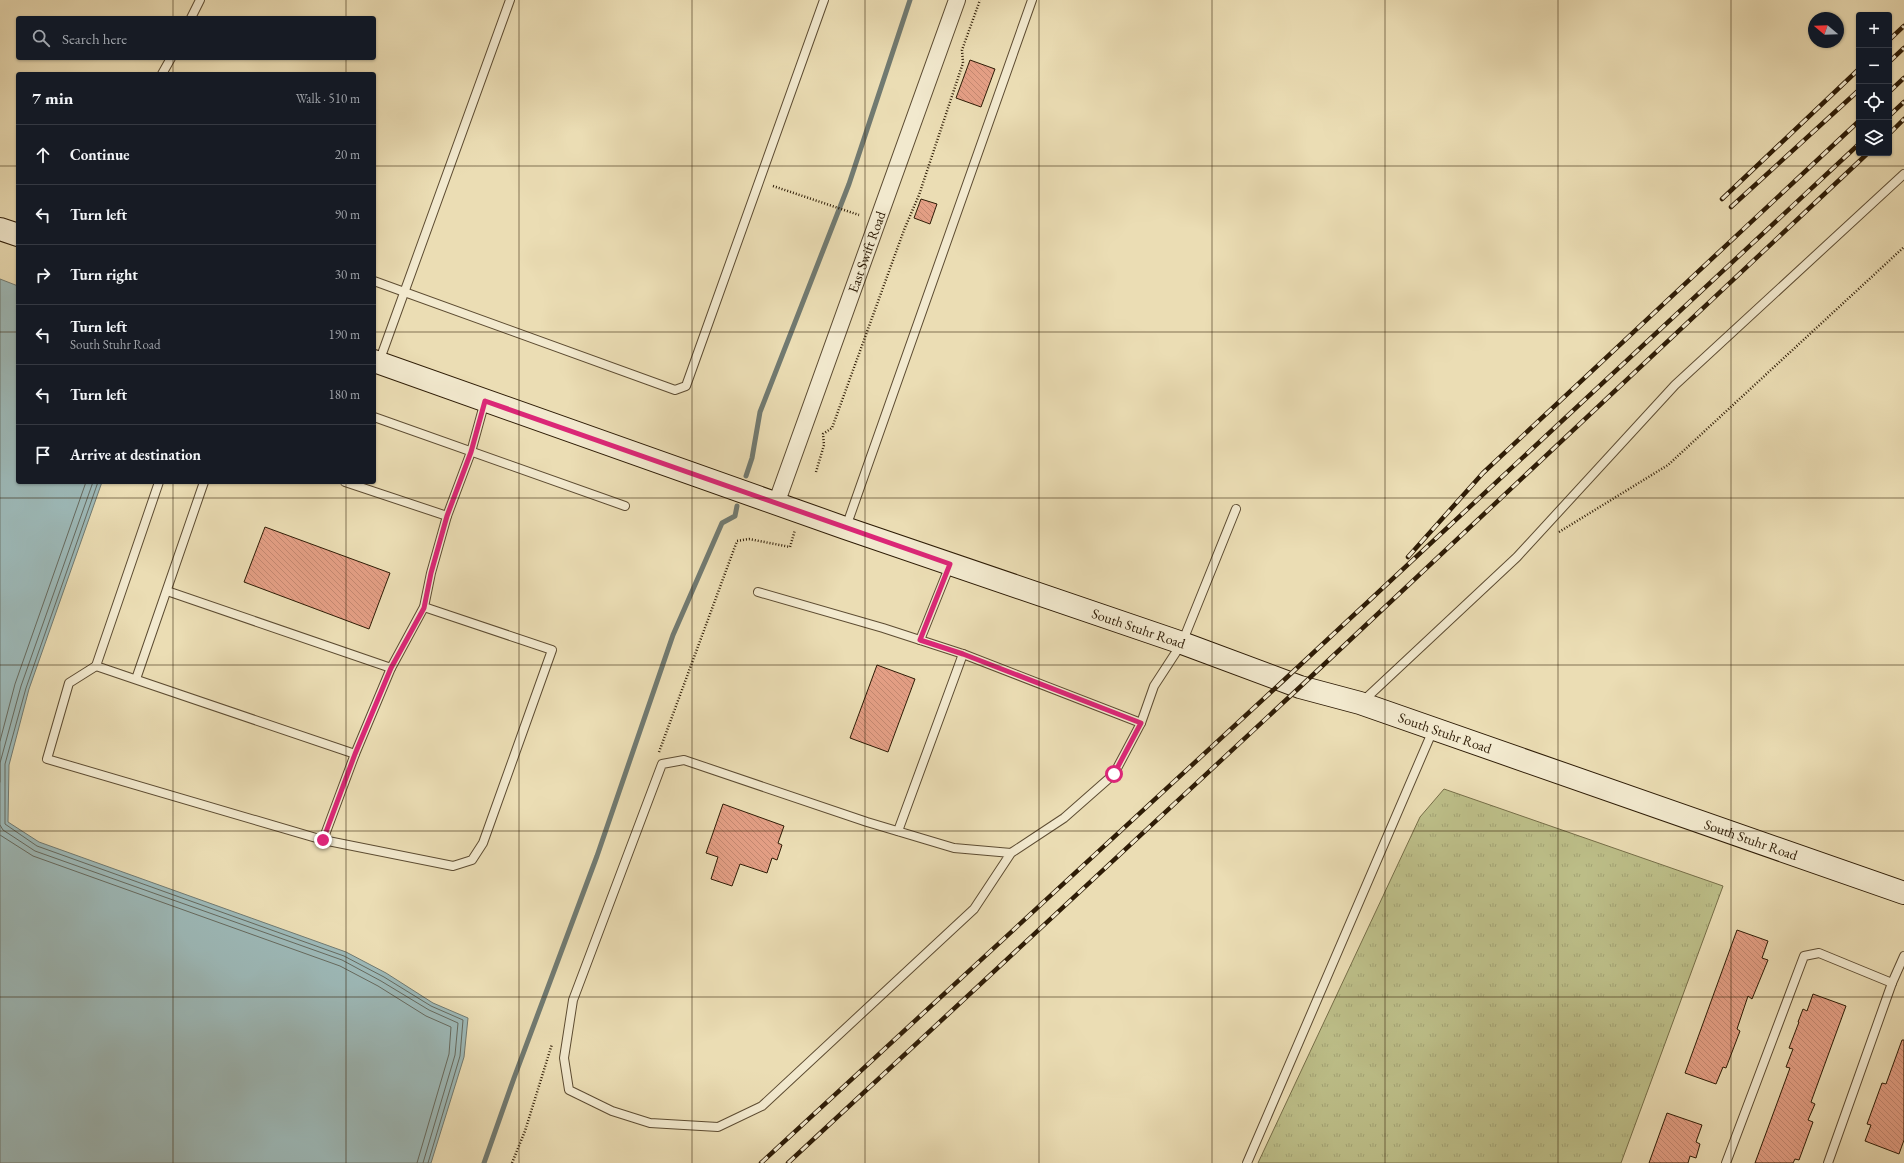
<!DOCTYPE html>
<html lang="en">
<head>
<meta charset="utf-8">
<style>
	:root { --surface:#171b24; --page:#242831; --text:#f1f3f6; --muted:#9ea1a6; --line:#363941 }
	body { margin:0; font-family:"EB Garamond",serif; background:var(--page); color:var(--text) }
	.controls { position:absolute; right:12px; top:12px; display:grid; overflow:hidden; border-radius:4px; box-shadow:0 1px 3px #0004 }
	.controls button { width:36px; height:36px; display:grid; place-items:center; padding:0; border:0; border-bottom:1px solid var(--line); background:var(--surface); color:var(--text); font:20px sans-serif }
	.compass { position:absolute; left:1808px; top:12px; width:36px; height:36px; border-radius:50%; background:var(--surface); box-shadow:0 1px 3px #0004; rotate:289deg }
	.stop { position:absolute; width:12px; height:12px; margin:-9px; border:3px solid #db2777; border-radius:50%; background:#fff }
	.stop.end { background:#db2777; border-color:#fff; box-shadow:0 1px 4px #0008 }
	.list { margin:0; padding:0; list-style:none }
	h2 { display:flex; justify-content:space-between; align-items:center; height:52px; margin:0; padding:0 16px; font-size:17px }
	h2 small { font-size:13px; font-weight:400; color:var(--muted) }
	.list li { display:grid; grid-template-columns:26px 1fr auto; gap:12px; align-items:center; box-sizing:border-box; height:60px; padding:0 16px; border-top:1px solid var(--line) }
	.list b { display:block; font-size:15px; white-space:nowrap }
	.list p { margin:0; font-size:13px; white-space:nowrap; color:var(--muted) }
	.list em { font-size:13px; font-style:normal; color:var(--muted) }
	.icon { flex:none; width:22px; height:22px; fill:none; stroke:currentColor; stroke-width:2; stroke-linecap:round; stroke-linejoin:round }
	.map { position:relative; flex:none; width:1904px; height:1163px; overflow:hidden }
	.search { position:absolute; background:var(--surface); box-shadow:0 1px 3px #0004; left:16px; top:16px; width:360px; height:44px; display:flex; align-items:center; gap:10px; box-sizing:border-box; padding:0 14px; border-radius:4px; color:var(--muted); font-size:15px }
	.panel { position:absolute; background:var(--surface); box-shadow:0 1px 3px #0004; left:16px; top:72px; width:360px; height:412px; border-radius:4px }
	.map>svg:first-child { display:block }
	.grass { fill:url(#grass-tufts); stroke:#766e48 }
	.water { fill:#9db9b8; stroke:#717a71 }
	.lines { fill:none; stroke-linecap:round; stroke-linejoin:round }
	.shore { stroke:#666a5f; stroke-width:1 }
	.stream { stroke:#717a71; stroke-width:5 }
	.building { fill:url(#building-back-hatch); stroke:#2e1c06 }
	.lane-casing { stroke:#5d4c32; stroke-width:10 }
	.street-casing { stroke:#5d4c32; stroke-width:18 }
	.secondary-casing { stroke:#2e1c06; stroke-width:24 }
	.path { stroke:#2e1c06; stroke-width:2.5; stroke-dasharray:1 2; stroke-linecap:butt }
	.lane { stroke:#f2e9ce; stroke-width:8 }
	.street { stroke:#f2e9ce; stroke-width:16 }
	.secondary { stroke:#f2e9ce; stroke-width:22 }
	.rail-casing { stroke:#2e1c06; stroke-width:4.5 }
	.rail { stroke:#f2e9ce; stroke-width:3; stroke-dasharray:9; stroke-linecap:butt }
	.route { stroke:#db2777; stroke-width:5 }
	.grid { fill:none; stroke:#2e1c06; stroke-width:1; stroke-opacity:0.55 }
	.labels { text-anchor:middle; stroke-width:3.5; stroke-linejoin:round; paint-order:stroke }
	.street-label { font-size:14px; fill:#2e1c06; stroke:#f2e9ce }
</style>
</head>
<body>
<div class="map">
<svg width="1904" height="1163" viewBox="0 0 1904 1163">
	<defs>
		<pattern id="grass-tufts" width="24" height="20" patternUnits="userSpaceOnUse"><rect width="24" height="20" fill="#bdbf89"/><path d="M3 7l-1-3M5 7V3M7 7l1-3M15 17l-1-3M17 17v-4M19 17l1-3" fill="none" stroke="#a3a475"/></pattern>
		<pattern id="building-back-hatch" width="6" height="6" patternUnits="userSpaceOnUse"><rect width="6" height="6" fill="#e49f85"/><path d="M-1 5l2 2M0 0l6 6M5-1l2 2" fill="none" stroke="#c48871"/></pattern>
	</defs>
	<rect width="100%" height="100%" fill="#ebddb4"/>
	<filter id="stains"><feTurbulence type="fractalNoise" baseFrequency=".005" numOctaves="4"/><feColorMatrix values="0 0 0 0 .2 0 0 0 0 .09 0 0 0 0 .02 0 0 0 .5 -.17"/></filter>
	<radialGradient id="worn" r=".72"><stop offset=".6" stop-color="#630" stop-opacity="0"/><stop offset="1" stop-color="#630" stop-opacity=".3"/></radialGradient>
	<path class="grass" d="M1444,789L1723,886L1621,1163H1258L1420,817Z"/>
	<path class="water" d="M0,279L18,286V482H102L29,689L9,765L8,822L39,842L346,952L386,973L433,1003L468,1018L464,1057L431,1163H0Z"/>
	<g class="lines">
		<g class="shore">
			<path d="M98,482L26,688L5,764V824L37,846L344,956L384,977L431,1006L463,1020L460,1056L428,1163"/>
			<path d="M0,741L15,684L86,482"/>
			<path d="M0,782V763L21,686L93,482"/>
			<path d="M0,825L3,830L35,851L342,960L381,981L429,1010L458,1023L455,1055L423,1163"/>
			<path d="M0,835L33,856L340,966L378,986L426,1016L451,1027L449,1054L417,1163"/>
		</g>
		<g class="stream">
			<path d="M746,476L752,458L760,412L849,184L910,0"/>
			<path d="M484,1163L514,1078L597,856L673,635L722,523L735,516L737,506"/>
		</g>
	</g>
	<g class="building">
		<path d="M970,60L995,69L981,107L956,98Z"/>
		<path d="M921,199L937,204L930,224L914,218Z"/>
		<path d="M265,527L390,573L369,629L244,582Z"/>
		<path d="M877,665L915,679L888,752L850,738Z"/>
		<path d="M723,804L784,826L778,843L782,845L777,860L772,858L767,873L740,864L732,886L711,879L718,857L706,853Z"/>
		<path d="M1737,930L1768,941L1762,958L1768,960L1752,999L1748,996L1737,1029L1740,1031L1726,1068L1723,1067L1716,1084L1685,1073Z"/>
		<path d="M1813,994L1846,1006L1811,1102L1815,1104L1808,1120L1813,1122L1799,1160L1795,1159L1793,1163H1755L1790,1068L1786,1067L1793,1049L1789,1048L1799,1022H1798L1803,1009L1807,1011Z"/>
		<path d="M1902,1040H1904V1140L1899,1154L1865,1141L1871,1125L1867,1124L1882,1083L1886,1084Z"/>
		<path d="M1667,1113L1702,1125L1696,1142L1700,1144L1696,1158L1690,1156L1688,1163H1649Z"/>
	</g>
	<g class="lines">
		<g class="lane-casing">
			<g id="lane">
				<path d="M191,18L200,0"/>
				<path d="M162,74L171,58"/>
				<path d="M374,281L675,390L686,386L824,0"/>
				<path d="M379,362L510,0"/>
				<path d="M374,417L625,506"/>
				<path d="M159,482L96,666L355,754"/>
				<path d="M345,482L447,516"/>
				<path d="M846,527L1032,0"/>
				<path d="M167,591L391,668"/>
				<path d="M758,592L883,628L963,654L1141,723"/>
				<path d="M920,640L950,565"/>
				<path d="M96,666L69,683L47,759L323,840L453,866L472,860L483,843L552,650L424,607"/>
				<path d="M136,679L204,482"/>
				<path d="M1362,702L1517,557L1675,385L1904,174"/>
				<path d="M898,831L963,654"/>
				<path d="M323,840L355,754L391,668L424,607L431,573L447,516L471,452L485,401"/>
				<path d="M1011,853L974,909L762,1106L718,1127L650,1123L612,1111L569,1090L564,1058L573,1000L662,764L684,760L867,822L954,848L1011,853L1064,818L1114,774L1141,723L1154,686L1182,643L1236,509"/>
				<path d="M1247,1163L1433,730"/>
				<path d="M1726,1163L1804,956L1819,953L1892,983"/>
				<path d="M1828,1163L1892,983L1904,956"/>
			</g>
		</g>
		<g class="street-casing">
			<g id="street">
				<path id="s1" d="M776,504L957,0"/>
			</g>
		</g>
		<g class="secondary-casing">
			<g id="secondary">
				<path d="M0,229L18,235"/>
				<path id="s2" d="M374,361L845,528L1182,643L1300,687L1360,703L1904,893"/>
			</g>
		</g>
		<g class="path">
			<path d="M773,186L859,215"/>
			<path d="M816,472L824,445L823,434L832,428L904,230L919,195L963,63L962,50L980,0"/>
			<path d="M1559,532L1668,465L1904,247"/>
			<path d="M659,752L737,541L749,539L790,547L795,530"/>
			<path d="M512,1163L525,1131L552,1044"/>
		</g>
		<use href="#lane" class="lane"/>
		<use href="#street" class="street"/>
		<use href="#secondary" class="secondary"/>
		<g class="rail-casing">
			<g id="rail">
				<path d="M1889,40L1904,26"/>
				<path d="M1889,62L1904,48"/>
				<path d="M1889,92L1904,78"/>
				<path d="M1889,116L1904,102"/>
				<path d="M1889,134L1904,119"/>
				<path d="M1722,199L1859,69"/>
				<path d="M1731,207L1859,90"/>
				<path d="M1408,557L1483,473L1859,121"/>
				<path d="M761,1163L1283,681L1859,144"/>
				<path d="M788,1163L1300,687L1868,153"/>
			</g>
		</g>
		<use href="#rail" class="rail"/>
	</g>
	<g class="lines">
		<path class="route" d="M323,840L355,754L391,668L424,608L431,573L447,516L471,452L485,401L950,564L920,640L963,654L1141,723L1114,774"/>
	</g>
	<path class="grid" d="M173,0V18M346,0V18M519,0V1163M692,0V1163M865,0V1163M1039,0V1163M1212,0V1163M1385,0V1163M1558,0V1163M1731,0V1163M173,58V74M346,58V74M0,166H18M374,166H1904M0,332H18M374,332H1904M173,482V1163M346,482V1163M0,498H1904M0,665H1904M0,831H1904M0,997H1904"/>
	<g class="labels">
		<g class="street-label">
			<text dy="5" stroke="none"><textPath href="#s1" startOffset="268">East Swift Road</textPath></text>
			<text dy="5" stroke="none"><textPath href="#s2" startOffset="810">South Stuhr Road</textPath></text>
			<text dy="5" stroke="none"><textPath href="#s2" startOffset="1134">South Stuhr Road</textPath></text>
			<text dy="5" stroke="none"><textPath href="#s2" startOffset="1458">South Stuhr Road</textPath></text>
		</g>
	</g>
	<rect width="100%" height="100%" filter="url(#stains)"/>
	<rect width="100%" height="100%" fill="url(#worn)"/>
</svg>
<div class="controls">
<button>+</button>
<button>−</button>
<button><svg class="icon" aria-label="locate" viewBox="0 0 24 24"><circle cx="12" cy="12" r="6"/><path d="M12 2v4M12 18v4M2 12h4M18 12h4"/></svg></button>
<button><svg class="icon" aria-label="layers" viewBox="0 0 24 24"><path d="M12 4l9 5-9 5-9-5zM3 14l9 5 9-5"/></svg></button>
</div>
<svg class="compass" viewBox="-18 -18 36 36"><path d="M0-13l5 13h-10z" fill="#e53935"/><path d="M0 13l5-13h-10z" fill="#9ea1a6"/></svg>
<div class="stop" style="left:1114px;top:774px"></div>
<div class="stop end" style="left:323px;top:840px"></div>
<div class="search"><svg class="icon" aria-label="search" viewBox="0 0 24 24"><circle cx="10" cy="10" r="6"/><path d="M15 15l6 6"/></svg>Search here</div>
<section class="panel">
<h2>7 min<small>Walk · 510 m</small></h2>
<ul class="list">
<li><svg class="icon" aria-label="ahead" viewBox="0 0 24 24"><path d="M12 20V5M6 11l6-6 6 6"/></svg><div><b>Continue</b></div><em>20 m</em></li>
<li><svg class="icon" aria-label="left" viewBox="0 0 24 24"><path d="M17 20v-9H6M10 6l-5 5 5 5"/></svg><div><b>Turn left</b></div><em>90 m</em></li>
<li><svg class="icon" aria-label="right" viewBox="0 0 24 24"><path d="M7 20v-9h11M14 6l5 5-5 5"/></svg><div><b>Turn right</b></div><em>30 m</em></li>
<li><svg class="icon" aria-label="left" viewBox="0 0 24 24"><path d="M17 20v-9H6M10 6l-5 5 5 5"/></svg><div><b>Turn left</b><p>South Stuhr Road</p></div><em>190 m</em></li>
<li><svg class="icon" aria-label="left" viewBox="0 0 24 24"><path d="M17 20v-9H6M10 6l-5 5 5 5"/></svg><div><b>Turn left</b></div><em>180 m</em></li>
<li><svg class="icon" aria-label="arrive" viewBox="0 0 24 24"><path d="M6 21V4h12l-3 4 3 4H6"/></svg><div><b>Arrive at destination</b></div></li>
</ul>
</section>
</div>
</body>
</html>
